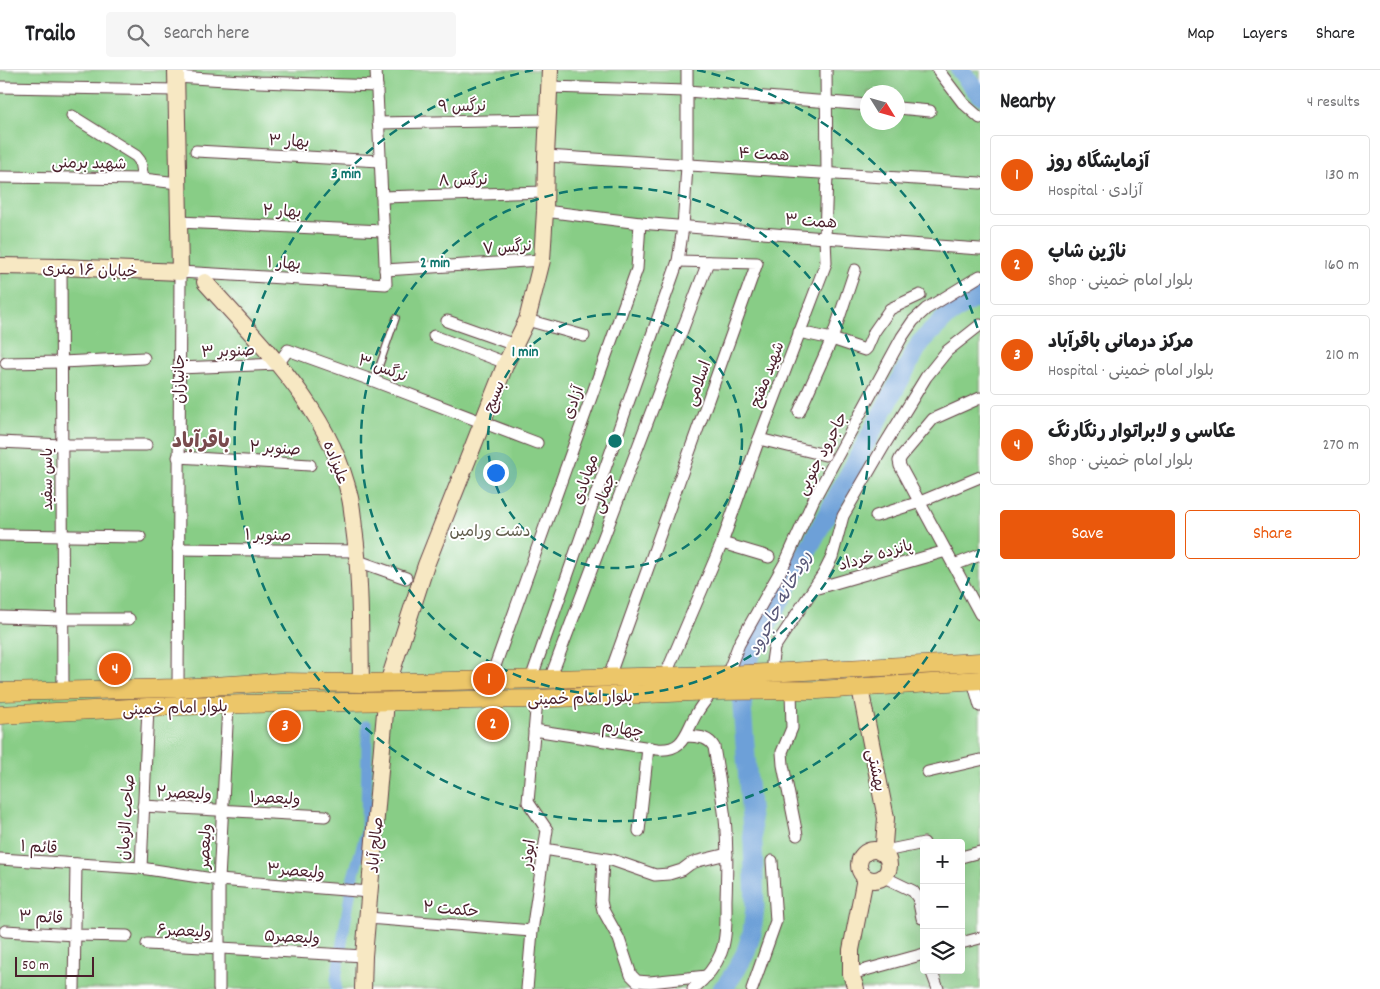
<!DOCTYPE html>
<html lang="en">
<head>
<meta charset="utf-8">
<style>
	:root { --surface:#fff; --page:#f6f6f6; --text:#202124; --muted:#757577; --line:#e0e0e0; --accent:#ea580c }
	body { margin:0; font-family:Dekko,"Playpen Sans Arabic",sans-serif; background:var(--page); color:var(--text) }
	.controls { position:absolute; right:15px; bottom:15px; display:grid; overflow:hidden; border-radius:5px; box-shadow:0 5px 20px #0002 }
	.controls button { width:45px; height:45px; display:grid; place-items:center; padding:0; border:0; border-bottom:1px solid var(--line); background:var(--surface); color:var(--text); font:25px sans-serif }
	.compass { position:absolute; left:860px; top:15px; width:45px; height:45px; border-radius:50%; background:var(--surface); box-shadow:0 5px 20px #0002; rotate:127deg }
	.scale { position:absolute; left:15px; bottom:12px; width:79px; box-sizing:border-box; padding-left:5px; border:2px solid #4a1f2b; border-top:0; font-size:14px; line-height:18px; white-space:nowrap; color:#4a1f2b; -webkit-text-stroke:4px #fff; paint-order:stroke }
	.you { position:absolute; left:495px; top:402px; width:18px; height:18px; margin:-12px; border:4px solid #fff; border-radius:50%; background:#1a73e8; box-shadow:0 0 0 8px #1a73e833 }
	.badge { display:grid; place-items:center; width:32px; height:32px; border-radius:50%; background:var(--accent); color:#fff; font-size:16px; font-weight:700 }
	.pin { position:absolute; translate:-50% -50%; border:2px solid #fff; box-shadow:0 1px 5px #0006 }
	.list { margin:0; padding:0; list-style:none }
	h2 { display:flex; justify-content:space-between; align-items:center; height:65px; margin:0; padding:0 20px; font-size:21px }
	h2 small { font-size:16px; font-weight:400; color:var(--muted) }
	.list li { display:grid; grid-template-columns:32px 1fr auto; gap:15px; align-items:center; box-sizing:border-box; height:80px; margin:0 10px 10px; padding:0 10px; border:1px solid var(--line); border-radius:5px }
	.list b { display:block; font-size:19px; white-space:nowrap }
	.list p { margin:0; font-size:16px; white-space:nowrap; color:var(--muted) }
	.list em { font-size:16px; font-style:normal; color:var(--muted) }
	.actions { display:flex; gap:10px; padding:15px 20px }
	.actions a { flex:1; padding:11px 0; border:1px solid var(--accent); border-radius:5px; text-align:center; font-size:18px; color:var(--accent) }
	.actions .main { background:var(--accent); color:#fff }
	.icon { flex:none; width:28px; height:28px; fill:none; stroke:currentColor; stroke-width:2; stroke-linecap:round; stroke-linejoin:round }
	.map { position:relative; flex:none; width:980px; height:919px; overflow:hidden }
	header { display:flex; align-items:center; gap:30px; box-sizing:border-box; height:70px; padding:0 25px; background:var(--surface); border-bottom:1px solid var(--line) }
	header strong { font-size:24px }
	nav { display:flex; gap:28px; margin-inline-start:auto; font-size:18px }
	.search { width:350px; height:45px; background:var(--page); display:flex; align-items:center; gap:12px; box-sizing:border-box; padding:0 18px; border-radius:5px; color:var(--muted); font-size:19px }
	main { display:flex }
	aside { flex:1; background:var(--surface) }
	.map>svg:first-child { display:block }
	.green { fill:#88cd86; stroke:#697658; fill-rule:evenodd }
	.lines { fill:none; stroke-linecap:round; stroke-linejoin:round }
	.canal { stroke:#6da0d8; stroke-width:11 }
	.river { stroke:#6da0d8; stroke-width:19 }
	.lane-casing { stroke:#633d43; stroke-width:8 }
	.street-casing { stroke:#633d43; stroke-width:13 }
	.secondary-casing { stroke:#633d43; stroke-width:18 }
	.primary-casing { stroke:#633d43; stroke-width:19 }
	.lane { stroke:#fff; stroke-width:5.5 }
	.street { stroke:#fff; stroke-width:11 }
	.secondary { stroke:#f7e8c3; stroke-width:16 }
	.primary { stroke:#ecc669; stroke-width:18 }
	.ring { fill:none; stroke:#0f766e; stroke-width:2.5; stroke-dasharray:9 6 }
	.labels { text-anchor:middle; stroke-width:4; stroke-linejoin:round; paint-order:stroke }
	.street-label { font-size:16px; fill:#4a1f2b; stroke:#fff }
	.park-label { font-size:16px; fill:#605c4b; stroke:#fff }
	.water-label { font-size:18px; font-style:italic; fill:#5a5979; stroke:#fff }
	.district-label { font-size:21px; font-weight:bold; fill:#794b4d; stroke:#fff }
	.centre { fill:#0f766e; stroke:#fff; stroke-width:2.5 }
	.ring-label { font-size:15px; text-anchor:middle; font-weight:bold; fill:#0f766e; stroke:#fff; stroke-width:4; stroke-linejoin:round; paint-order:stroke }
</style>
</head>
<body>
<header>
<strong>Trailo</strong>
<div class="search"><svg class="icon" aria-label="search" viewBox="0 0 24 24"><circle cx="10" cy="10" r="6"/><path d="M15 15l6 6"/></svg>Search here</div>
<nav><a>Map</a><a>Layers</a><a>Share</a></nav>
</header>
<main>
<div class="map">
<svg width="980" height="919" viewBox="0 0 980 919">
	<rect width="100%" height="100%" fill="#fff"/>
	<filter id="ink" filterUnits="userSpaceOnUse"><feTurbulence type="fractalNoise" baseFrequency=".02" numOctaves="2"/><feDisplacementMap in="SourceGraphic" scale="10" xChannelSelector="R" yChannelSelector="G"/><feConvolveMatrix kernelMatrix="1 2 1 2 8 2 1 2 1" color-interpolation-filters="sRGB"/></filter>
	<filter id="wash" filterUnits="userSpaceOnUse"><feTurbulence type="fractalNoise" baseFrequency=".0096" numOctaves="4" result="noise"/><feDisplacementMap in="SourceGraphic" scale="20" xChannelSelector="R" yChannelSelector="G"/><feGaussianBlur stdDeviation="1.12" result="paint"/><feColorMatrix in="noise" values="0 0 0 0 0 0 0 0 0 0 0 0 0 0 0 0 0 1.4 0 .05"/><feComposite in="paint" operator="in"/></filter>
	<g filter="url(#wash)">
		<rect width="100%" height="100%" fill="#f1e5ca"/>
		<path class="green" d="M0,0H980V919H0ZM868,22H898V52H868ZM924,773H961V900H924Z"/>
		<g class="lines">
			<path class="canal" d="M336,919V909L353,807L366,762L367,655"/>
			<g class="river">
				<path d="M960,0L980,25"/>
				<path d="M722,919L726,915L736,900L745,884L752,863L755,838L753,774L742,637L748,590L920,273L945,248L980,224"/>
			</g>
		</g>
	</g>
	<g filter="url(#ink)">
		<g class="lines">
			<g class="lane-casing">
				<path id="lane" d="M374,311L396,248"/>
			</g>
			<g class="street-casing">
				<g id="street">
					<path d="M938,0L963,33L980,48"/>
					<path d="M176,7L259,12L377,16"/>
					<path d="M0,17L176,20"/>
					<path d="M549,17L687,21L868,35"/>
					<path d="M898,38L930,41"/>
					<path d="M72,46L136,86L140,91L143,109"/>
					<path d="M378,53L547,50"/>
					<path d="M196,81L380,91"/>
					<path d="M546,86C690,96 835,103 980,113"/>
					<path d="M0,107L143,109L178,113"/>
					<path d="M382,127L545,122"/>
					<path d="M179,152L383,161"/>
					<path d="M640,153L825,168L980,179"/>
					<path d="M61,197L63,620"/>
					<path d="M385,200L542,190"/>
					<path d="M527,250L584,266"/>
					<path d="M447,251L515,275"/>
					<path d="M799,262L832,269L865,280L867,278L874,262L890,239L920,225"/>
					<path d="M434,266L506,293"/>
					<path d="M6,293L62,292L144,288"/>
					<path d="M178,298L278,294L288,280L374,311L537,373"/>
					<path d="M980,328L933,349L901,387L899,391L900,396L980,544"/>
					<path d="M799,342L832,269L855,200"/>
					<path d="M759,369L825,385"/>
					<path d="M0,372L62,375H146"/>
					<path d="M178,387L310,395"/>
					<path d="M876,446L920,432L980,407"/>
					<path d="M0,465L140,467"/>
					<path d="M722,473L769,487"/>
					<path d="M178,479L357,481"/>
					<path d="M358,491L406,508"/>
					<path d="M954,495L980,485"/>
					<path d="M814,519L946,481"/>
					<path d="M0,547L63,549H129"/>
					<path d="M773,603L772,592L774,578L824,503L832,487L843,446L885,374L926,307L947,281L980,255"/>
					<path d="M727,605L739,574L786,491L813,431L902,267L913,251L926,239L980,206"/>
					<path d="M665,606L722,473L759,369L826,193L825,168L827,103L826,0"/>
					<path d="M609,607L757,193L678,191L683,157L687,96V0"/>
					<path d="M531,609L678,191"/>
					<path d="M550,609L708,192"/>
					<path d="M490,610L637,199L640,153L545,141"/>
					<path d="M973,611L980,636"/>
					<path d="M178,618L180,202L386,214L376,0"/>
					<path d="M791,620L792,658L782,682L783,695L797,765"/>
					<path d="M534,660L657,679C686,682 686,659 698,641C702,634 708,628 712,621"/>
					<path d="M686,666C698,667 708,666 714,677C718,701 722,725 725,749C728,776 727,803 726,830C726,847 727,867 721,883C715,898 705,909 693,919"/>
					<path d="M928,702L980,690"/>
					<path d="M143,736L325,746"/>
					<path d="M639,761L648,678"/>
					<path d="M544,779L612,790L655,805L669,804L682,800L690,794L698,791L727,784"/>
					<path d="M880,782L924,773"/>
					<path d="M961,787L980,782"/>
					<path d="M0,789L141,798L219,810L370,822"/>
					<path d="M603,789L601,831L603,840L619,869L631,905L637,911L650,912L707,906"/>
					<path d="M141,798L148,637"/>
					<path d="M884,807L913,821L918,828L922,848"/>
					<path d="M368,848L532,861"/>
					<path d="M5,861L75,865L127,866"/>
					<path d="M961,873L980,868"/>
					<path d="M147,874L364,886"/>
					<path d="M931,900L938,919"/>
					<path d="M851,904L924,884"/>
					<path d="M74,919L76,794"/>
					<path d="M219,919V810L228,635"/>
					<path d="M527,919L532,861L547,760L528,732L537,629"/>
					<path d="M752,919L776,851L772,791"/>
				</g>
			</g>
			<g class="secondary-casing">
				<g id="secondary">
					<path d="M0,196L61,197L180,202L176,0"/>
					<path d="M205,212C262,276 331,341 350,428C352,437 353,448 354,458C361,509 360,561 361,613"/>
					<path d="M388,613L426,495L506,293L527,250L542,190L545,141L546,86L550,0"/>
					<path d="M860,618L886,748L884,774L880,782"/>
					<circle cx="874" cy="795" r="15"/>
					<path d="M363,919L364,886L386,631"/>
					<path d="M856,919L851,904V880L865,808"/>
				</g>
			</g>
			<g class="primary-casing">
				<g id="primary">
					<path d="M0,622L178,618L281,612L361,613L727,605L980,592"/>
					<path d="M0,645L148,637L281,633L537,629L712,621L818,620L980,610"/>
				</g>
			</g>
			<use href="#lane" class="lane"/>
			<use href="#street" class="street"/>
			<use href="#secondary" class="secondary"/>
			<use href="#primary" class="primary"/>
		</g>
	</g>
	<g class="ring">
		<circle cx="615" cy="371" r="127"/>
		<circle cx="615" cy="371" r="254"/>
		<path d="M979 479A380 380 0 1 1 533 0M697 0A380 380 0 0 1 979 263"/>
	</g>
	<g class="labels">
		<g class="street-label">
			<text transform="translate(462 35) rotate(-1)" y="6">نرگس ۹</text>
			<text transform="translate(289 70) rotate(3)" y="6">بهار ۳</text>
			<text transform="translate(764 83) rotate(3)" y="6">همت ۴</text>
			<text transform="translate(89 92) rotate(1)" y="6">شهید برمنی</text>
			<text transform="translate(463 109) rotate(-2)" y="6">نرگس ۸</text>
			<text transform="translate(282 140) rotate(3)" y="6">بهار ۲</text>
			<text transform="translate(811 150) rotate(4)" y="6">همت ۳</text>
			<text transform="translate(507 176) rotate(-4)" y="6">نرگس ۷</text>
			<text transform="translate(284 192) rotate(3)" y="6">بهار ۱</text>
			<text transform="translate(90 199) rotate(2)" y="6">خیابان ۱۶ متری</text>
			<text transform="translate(228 280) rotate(-2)" y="6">صنوبر ۳</text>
			<text transform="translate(383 297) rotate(20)" y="6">نرگس ۳</text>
			<text transform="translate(766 304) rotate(-69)" y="6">شهید مفتح</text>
			<text transform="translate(178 309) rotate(-90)" y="6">جانبازان</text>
			<text transform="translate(697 313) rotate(-70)" y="6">اسلامی</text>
			<text transform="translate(493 326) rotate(-68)" y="6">بسیج</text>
			<text transform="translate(572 332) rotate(-70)" y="6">آزادی</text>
			<text transform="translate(275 377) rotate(4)" y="6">صنوبر ۲</text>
			<text transform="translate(821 383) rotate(-62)" y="6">جاجرود جنوبی</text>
			<text transform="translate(337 392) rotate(69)" y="6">علیزاده</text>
			<text transform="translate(46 409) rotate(-90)" y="6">یاس سفید</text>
			<text transform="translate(584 409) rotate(-71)" y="6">مهابادی</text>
			<text transform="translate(603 423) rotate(-69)" y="6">جمالی</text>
			<text transform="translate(268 464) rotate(1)" y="6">صنوبر ۱</text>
			<text transform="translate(875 484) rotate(-16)" y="6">پانزده خرداد</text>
			<text transform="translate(580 627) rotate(-2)" y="6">بلوار امام خمینی</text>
			<text transform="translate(175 637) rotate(-2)" y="6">بلوار امام خمینی</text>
			<text transform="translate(623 658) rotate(9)" y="6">چهارم</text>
			<text transform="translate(877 700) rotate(78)" y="6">بهشتی</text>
			<text transform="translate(184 722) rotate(3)" y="6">ولیعصر۲</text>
			<text transform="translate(275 727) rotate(3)" y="6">ولیعصر۱</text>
			<text transform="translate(125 747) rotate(-86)" y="6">صاحب الزمان</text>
			<text transform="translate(374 775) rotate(-85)" y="6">صالح آباد</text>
			<text transform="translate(39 776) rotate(4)" y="6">قائم ۱</text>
			<text transform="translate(204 776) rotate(-87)" y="6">ولیعصر</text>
			<text transform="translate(527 784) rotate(-82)" y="6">ابوذر</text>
			<text transform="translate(296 800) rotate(5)" y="6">ولیعصر۳</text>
			<text transform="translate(451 838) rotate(5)" y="6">حکمت ۲</text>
			<text transform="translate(41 846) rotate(3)" y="6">قائم ۳</text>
			<text transform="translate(184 860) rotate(3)" y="6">ولیعصر۶</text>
			<text transform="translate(292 866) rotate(3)" y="6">ولیعصر۵</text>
		</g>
		<g class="park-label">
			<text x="490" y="466">دشت ورامین</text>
		</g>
		<g class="water-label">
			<text transform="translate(779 533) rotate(-62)" y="6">رودخانه جاجرود</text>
		</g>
		<g class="district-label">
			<text x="201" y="377">باقرآباد</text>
		</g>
	</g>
	<circle cx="615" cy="371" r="8" class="centre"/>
	<g class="ring-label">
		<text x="346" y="108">3 min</text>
		<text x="435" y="197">2 min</text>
		<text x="525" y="286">1 min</text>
	</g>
</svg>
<div class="controls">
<button>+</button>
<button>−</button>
<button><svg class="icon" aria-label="layers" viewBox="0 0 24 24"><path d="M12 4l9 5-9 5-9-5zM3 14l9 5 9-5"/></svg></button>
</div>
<svg class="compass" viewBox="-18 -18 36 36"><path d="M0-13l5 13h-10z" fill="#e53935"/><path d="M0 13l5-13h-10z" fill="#757577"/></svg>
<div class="scale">50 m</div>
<div class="you"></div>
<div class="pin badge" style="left:489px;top:609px">1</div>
<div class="pin badge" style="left:493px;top:654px">2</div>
<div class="pin badge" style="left:285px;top:656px">3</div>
<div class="pin badge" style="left:115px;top:599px">4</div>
</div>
<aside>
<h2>Nearby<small>4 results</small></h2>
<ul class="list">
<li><span class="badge">1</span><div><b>آزمایشگاه روز</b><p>Hospital · آزادی</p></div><em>130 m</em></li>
<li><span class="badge">2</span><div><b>ناژین شاپ</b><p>Shop · بلوار امام خمینی</p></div><em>160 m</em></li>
<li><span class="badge">3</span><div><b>مرکز درمانی باقرآباد</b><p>Hospital · بلوار امام خمینی</p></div><em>210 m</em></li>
<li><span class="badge">4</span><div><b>عکاسی و لابراتوار رنگارنگ</b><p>Shop · بلوار امام خمینی</p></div><em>270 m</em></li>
</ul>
<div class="actions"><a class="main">Save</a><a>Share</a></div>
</aside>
</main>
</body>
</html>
